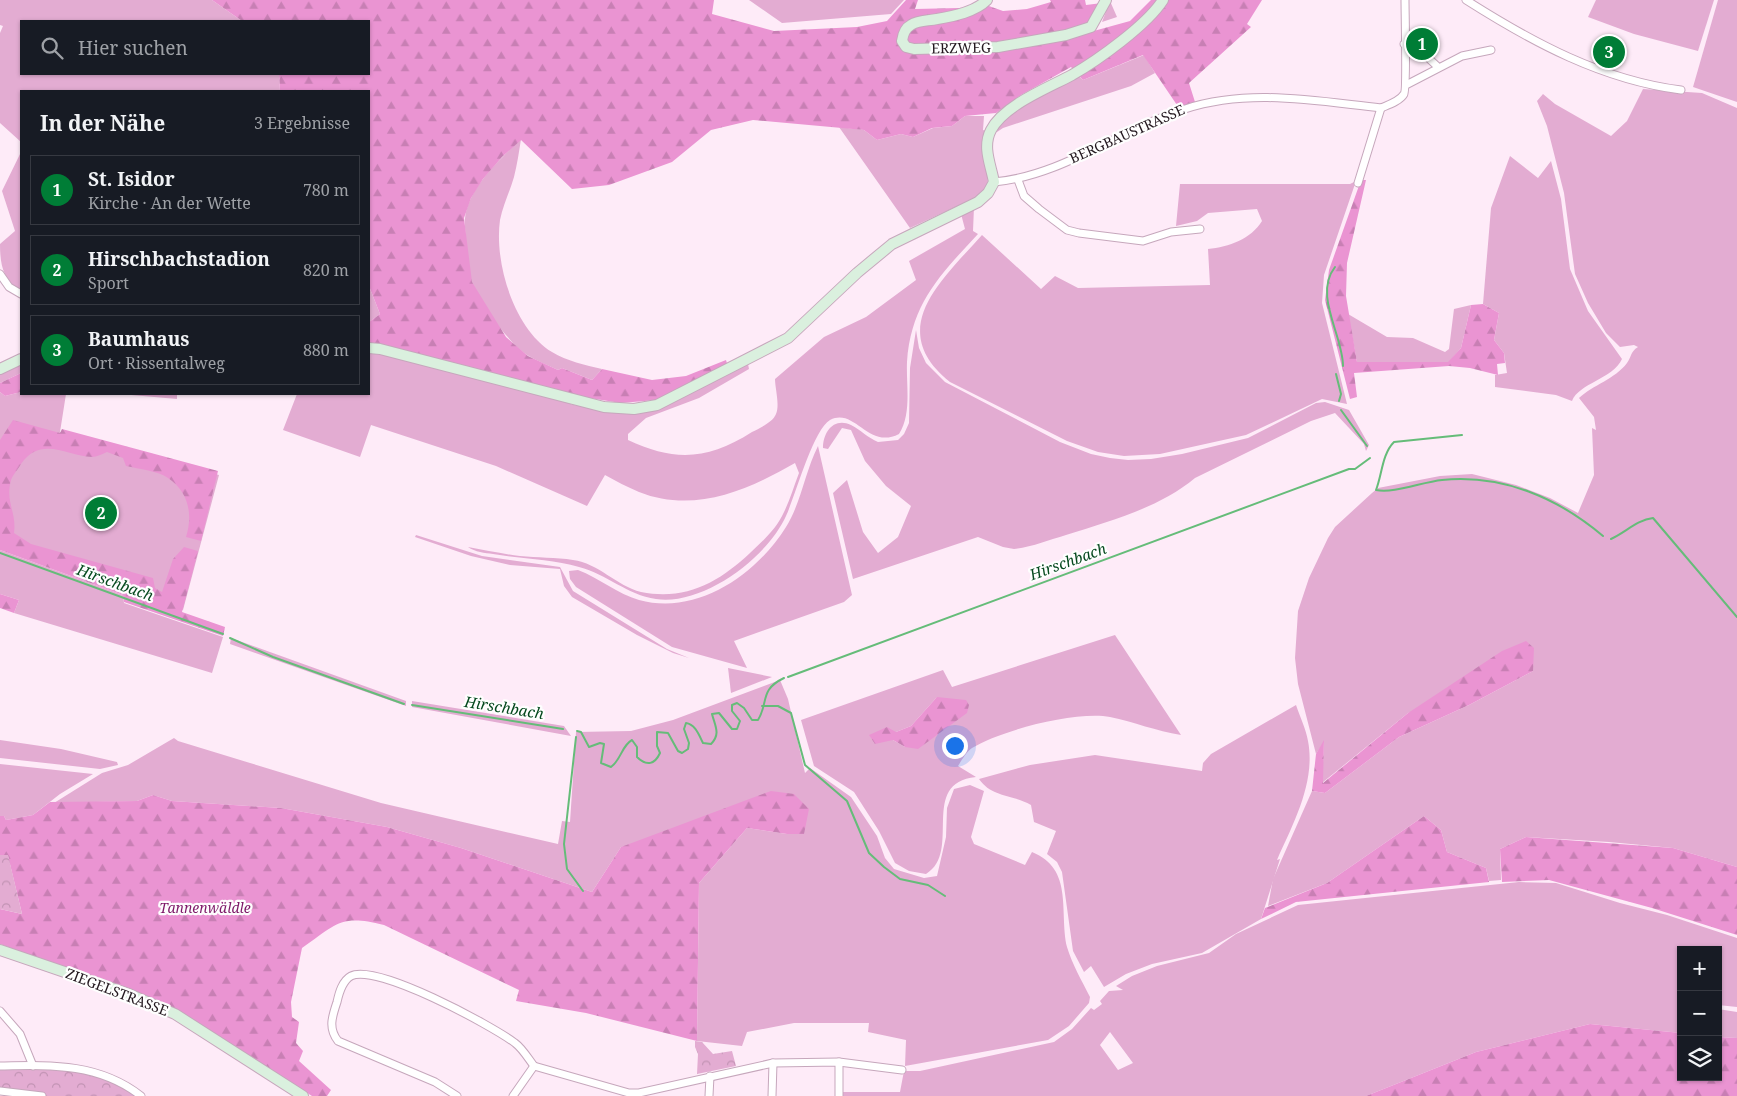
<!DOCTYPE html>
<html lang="de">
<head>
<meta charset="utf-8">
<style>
	:root { --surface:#171b24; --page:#20242c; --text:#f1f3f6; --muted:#9ea1a6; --line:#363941; --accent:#007d36 }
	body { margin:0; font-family:"Noto Serif",serif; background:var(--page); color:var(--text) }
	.controls { position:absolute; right:15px; bottom:15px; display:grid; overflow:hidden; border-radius:0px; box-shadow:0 1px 4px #0004 }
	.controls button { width:45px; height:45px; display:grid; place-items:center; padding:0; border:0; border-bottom:1px solid var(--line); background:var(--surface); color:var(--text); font:25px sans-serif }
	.you { position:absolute; left:954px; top:745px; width:18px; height:18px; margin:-12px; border:4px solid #fff; border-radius:50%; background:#1a73e8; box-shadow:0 0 0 8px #1a73e833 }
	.badge { display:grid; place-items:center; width:32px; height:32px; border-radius:50%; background:var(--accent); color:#fff; font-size:16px; font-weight:700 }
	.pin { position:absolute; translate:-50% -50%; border:2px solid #fff; box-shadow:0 1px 5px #0006 }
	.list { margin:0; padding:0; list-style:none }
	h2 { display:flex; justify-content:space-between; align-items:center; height:65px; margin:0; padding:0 20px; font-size:21px }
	h2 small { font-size:16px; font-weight:400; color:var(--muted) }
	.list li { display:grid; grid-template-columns:32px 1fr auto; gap:15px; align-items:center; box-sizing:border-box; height:70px; margin:0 10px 10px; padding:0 10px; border:1px solid var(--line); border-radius:0px }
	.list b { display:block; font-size:19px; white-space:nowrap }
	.list p { margin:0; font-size:16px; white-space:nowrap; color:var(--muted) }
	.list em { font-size:16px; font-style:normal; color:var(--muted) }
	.icon { flex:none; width:28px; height:28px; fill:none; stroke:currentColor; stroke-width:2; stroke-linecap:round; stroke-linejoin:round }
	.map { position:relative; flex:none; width:1737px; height:1096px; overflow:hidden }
	.search { position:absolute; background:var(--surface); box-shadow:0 1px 4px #0004; left:20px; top:20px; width:350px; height:55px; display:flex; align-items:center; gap:12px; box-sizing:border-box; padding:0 18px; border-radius:0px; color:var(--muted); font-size:19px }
	.panel { position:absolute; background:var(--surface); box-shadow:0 1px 4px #0004; left:20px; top:90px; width:350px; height:305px; border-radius:0px }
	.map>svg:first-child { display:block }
	.green { fill:#e3acd2; fill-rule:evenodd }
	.forest { fill:url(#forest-firs) }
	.park { fill:url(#park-crowns) }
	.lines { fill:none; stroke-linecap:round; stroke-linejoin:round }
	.stream { stroke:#65bc79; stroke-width:2 }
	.street-casing { stroke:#c6a7bc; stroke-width:9 }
	.secondary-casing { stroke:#c6a7bc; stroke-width:12 }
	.street { stroke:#fff; stroke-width:7 }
	.secondary { stroke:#daf0de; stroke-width:10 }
	.labels { text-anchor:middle; stroke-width:4.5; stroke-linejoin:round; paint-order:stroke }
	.street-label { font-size:14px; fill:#23181f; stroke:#fefefe }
	.park-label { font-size:14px; font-style:italic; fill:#7e1969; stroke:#fefefe }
	.water-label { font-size:15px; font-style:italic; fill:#05491e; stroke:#fefefe }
</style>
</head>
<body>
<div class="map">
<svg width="1737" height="1096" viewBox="0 0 1737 1096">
	<defs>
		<pattern id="forest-firs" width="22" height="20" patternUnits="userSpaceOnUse" patternTransform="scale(1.25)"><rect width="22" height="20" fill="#ea94d2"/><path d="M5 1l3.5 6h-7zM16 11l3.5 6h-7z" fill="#c87fb4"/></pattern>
		<pattern id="park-crowns" width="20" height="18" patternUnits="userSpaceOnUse" patternTransform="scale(1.25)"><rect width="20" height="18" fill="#e3acd2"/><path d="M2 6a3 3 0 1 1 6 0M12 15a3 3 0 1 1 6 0" fill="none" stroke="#c293b4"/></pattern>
	</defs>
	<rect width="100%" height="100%" fill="#feebf8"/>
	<g class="green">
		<path d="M0,0H212L242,21H21V74H279L280,91H21V142L0,123V33L3,26L0,25Z"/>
		<path d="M749,0H904L891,14L782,23Z"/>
		<path d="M1596,0H1714L1698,51L1634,34L1588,17Z"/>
		<path d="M1718,0H1737V102L1693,87Z"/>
		<path d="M1110,1L1117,17L1102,22Z"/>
		<path d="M1144,55L1155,73L1131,86L1003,128L997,132L998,127C1020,103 1050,90 1078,75L1083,80Z"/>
		<path d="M1643,89L1702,93L1737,108V867L1673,848L1609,842L1526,837L1500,849L1501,880L1489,881L1486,868L1447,852L1441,830L1424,816L1327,883L1268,906L1273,879L1312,791L1325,793L1399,737L1469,705L1533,671L1408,713L1322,783L1324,742L1316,754L1298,684L1295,658L1298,611L1309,578L1328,538L1335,527L1372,493L1378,488L1440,476L1472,474L1516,485L1550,498L1578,513L1594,475L1592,428L1596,430L1594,417L1579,398C1593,385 1615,379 1627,363C1632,356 1630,352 1638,347L1634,345L1620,347L1606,333L1588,303L1575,274L1564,193L1547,126L1537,101L1543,94L1555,104L1611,136L1627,121Z"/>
		<path d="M965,116H984L983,130L986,131L988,186L981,195L910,228L839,127L864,130L877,140L901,134L913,137L933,128L952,126Z"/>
		<path d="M521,139C519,152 517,165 514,177C510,191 503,205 500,220C494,263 514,329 552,352C567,361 585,365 602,369L592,380L562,368L558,370C548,365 537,361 527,355C507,341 482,306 472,283C469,275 464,228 465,219C467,189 501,158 521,139Z"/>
		<path d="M21,152V291C3,280 0,265 0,244L15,231L2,191Z"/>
		<path d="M1510,156L1538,178L1551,161L1561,199L1570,269L1588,311L1622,359C1613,379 1579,383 1572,401L1556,395L1495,387V375L1507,373L1504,353L1494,340L1499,313L1483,304L1491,208Z"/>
		<path d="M1356,181L1324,275L1322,303L1347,404L1322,399L1246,435L1160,454L1124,456L1098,452L1067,441L950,382C884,329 942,280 982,235L1041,289L1055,276L1078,288L1210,285L1208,249C1229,247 1251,239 1262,221L1257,209L1208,213L1197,221L1176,226L1180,184H1350Z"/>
		<path d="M974,207L973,231L978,234C941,274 911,303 907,362C906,385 912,414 899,434C868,450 855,407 830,420C813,430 795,497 786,516C767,558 703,606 656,599C627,595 607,574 579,567C552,559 521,559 493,554C485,553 475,552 468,547C485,550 503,554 520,556C537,558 556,557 573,560C598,563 617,586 641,592C686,601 719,582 750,553C763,541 777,528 784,512C790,500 794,486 799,473L795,463C748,490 694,514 639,492C627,487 616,481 605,475L587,506L496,466L371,425L360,457L283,430L297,394H369V353L403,358L472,374L574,405L621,412L658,408L672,403L748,364L749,369L699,398L646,418L628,434V440C675,462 708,460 752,432C760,428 773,422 776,414C780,405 775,388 775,379L824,337L866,317L916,280L909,261L965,229L961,214Z"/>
		<path d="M369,286L380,314L369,322Z"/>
		<path d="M1471,305L1461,348L1449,362H1357L1348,314L1387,337L1413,338L1445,352L1449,349L1454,309Z"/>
		<path d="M916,330L919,348L926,363L945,382L1060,442L1091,454L1110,458L1128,460L1151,459L1182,454L1248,438L1316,403L1325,402L1349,410L1369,445L1366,451L1364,444L1335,413L1311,421L1195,478C1159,508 1110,521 1066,535C1049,540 1032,547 1014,549L1003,547L978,537L853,579L833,493L847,480L863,532L878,553L898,537L911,506L886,486L865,461L851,430L842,428L828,449L823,448C823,432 834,417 851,425C861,430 868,438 878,442L898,440L904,434L909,423L910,368Z"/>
		<path d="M21,362V373L0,383V372Z"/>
		<path d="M0,392L5,396L21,392V394H66L60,432L219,475L183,610L0,543Z"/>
		<path d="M120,394H177V399Z"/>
		<path d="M818,446L852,595L844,602L734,641L747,668L672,647L576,587L570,579L569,571L578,570C599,578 618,594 639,600C697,616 756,575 786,527C801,503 805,472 818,446Z"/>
		<path d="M416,535L482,556L560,567L573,591L667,649L689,658L673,653L637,635L572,597L564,586L560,569L510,565L471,556L415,537Z"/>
		<path d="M0,550L123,595L124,603L223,637L212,673L14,613L19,600L0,594Z"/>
		<path d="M1115,635L1181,735C1156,731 1134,722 1110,717C1076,711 1001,730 972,748C966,752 962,760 958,766L976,777C918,783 963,852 926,874L909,871L895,863L879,831L854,792L814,766L801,720L943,670L952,687ZM937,697L905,747L893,740L896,732L911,726Z"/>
		<path d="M231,638L406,701V706L230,644Z"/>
		<path d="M728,668L772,677L731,693Z"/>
		<path d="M780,680L788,699L805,773L810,768L851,797L877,836L885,858L894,869L924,878L937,876L946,837L947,808L954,789L970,785L984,791L971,837L974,844L1025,865L1032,852C1074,869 1059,911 1067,947C1072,964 1082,981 1090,997L1089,1003L1069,1026L1048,1040L905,1066L906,1040L868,1032L869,1023H794L747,1032L742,1046L697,1041L699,883L747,828L787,834L809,809L621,847L592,892L461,848L387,827L281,808L172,801L153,795L137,801L54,803L102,773L128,765L174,738L178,741L381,803L558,844L562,821L570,822L576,732L631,731L673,720Z"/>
		<path d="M412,701L564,726L571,736L412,707Z"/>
		<path d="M1296,705C1300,717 1306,729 1308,741C1316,782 1293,824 1277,860L1280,859L1261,919L1202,953L1152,964L1126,974L1104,987L1091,966L1084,972L1073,951L1062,872L1057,862L1047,854L1056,831L1034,822L1031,805C1013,794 992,798 979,779L1030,765L1095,755L1202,771L1203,763L1211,754Z"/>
		<path d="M0,740L61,749L117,762L118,765L100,769L0,758Z"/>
		<path d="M0,764L93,774L60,794L33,815L6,820L4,816H0Z"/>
		<path d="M1519,882L1556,883L1620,903L1667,915L1737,938V1007L1718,1005V950H1681V1033L1590,1024L1476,1052L1366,1096H843V1092H900L904,1071H920L1054,1042L1072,1029L1091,1008L1094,1010L1102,1004L1100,1001L1109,991L1123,990L1116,986L1132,976L1157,966L1209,953L1236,934L1298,905ZM1110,1032L1133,1063L1118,1070L1100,1045Z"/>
		<path d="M1718,1009L1737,1012V1038L1718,1037Z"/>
	</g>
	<g class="forest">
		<path d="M212,0H714L712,14L774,31L857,27L887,21L906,0H918L915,9L959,8L986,5L1003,11L1027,9L1051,2L1050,0H1085L1086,5L1102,3L1090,32L1130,21L1151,0H1262L1247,24L1251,27L1189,83L1195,102L1179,108L1143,55L1083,80L1071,67L1021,95L996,113L965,116L952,126L932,128L913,137L901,134L877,140L864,130L753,120L711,130L672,162L609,185L572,189L521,140L502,157L483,179L471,198L464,218L472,282L506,337L528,356L558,370L562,368L592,380L602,369L652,380L686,376L726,360L728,367L656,400L621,403L589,398L369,349V322L380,314L369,286V91H280L279,74H369V21H242Z"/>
		<path d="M1361,180H1366L1347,263L1346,296L1357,362H1448L1461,348L1471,305L1483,304L1499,313L1494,340L1504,353L1505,363L1497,364L1498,375L1470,368L1449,366L1354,373L1357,397L1350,399L1325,300L1329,270Z"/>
		<path d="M21,373V392L5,396L0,392V383Z"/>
		<path d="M13,420L60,433L62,429L218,471L201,541L186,537C193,515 189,492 168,478C158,471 139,469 126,466L123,458L107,452C102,454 97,457 92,457C67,456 41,435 21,464C18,469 13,475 11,480C5,503 17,512 14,533L31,544L153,578L155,588L162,592L173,559L184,547L198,551L182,612L225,627L223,636L124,602L123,595L0,550V440Z"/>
		<path d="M0,594L19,600L14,613L0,608Z"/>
		<path d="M1526,641L1534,648L1533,671L1469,705L1399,737L1325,793L1312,791L1316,754L1324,740L1323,783L1408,713L1502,651Z"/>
		<path d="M937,697L966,700L969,705L967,713L918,749L905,747L893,740L875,744L869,735L887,727L896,732L911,726Z"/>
		<path d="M771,791L794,794L809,809L804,834H787L747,828L699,883L697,1041L586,1013L516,1001L519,990L384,925C340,914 337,924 302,948L291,1002L292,1017L299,1022L296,1043L303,1051L299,1061L331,1090L327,1096H312L202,1026L141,996L0,944V909L22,914L8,856L0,855V816H4L6,820L33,815L50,802L137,801L153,795L172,801L281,808L387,827L461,848L592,892L621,847Z"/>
		<path d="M1424,816L1441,830L1447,852L1486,868L1489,882L1296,902L1261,919L1265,908L1327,883Z"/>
		<path d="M1526,837L1673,848L1737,867V935L1652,908L1549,880L1502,882L1500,849Z"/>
		<path d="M1590,1024L1681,1033V1077H1718V1037L1737,1038V1096H1366L1476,1052Z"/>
	</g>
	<g class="park">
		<path d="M0,855H8L22,914L0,909Z"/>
		<path d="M695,1041L702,1042L713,1054L732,1051L736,1066L697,1074L698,1054L695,1047Z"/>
		<path d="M0,1066H33L103,1073L141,1096H42L0,1091Z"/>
	</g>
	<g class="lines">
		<g class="stream">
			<path d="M1335,267C1313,295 1343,335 1343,366"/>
			<path d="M1336,374L1341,394L1339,401"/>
			<path d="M1341,410L1367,446"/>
			<path d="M1462,435L1394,442C1382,454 1382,475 1376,490C1393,494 1422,482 1442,480C1503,474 1558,498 1603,536"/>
			<path d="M1611,539C1626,532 1637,520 1653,518L1737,617"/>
			<path d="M0,553L223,634"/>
			<path d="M230,638L273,657L404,704"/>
			<path d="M788,677L1349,469H1355L1370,458"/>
			<path d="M412,705L563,729"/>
			<path d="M762,706H778L791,713L805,765L847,801L869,853L884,867L900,879L928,885L945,896"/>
			<path d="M577,731L581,732L589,747L600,743L604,744L601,763L611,767C621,760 622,745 632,740L637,747V757C647,767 655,764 660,753L657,746V732L668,733L678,751L682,753L688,749L689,743L684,729L686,723C695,724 699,735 703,743L711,744C721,734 715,726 712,714L719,713L732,729H737L740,721L732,711V705L737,703L744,708L752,720H758C769,702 759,690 784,678"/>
			<path d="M576,737L564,844L567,869L583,891"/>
		</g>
		<g class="street-casing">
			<g id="street">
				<path d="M1466,0C1532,42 1602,80 1681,90"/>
				<path d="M1404,44L1411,42L1438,67"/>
				<path d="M1406,85L1462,56L1491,50"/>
				<path d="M1018,180L1024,196L1039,209L1067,230L1079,233L1143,241L1171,232L1200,229"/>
				<path d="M994,182C1063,176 1120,129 1185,109C1249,88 1315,101 1381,108C1388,105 1400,101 1404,94C1407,90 1405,13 1405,0"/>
				<path d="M1358,183L1381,108"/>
				<path d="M0,274L9,287L21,294"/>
				<path d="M0,1011L20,1034L33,1066"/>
				<path d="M0,1066C51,1065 99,1063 141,1096"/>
				<path d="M0,1091L42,1096"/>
				<path d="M457,1096L435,1082L338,1041C328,1028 332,1017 337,1002C339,993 342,981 351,976C376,963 491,1025 515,1043C522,1048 528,1058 534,1066"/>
				<path d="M513,1096L534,1066L629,1093H639L773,1063L839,1062L902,1070"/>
				<path d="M709,1096L710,1076"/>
				<path d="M772,1096L773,1063"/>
				<path d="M839,1096V1062"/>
			</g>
		</g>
		<g class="secondary-casing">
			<g id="secondary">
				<path d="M987,0C975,12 954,16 937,19C928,21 918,20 911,25C905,28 903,34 902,41L906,47L914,49L998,47L1066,35L1091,27L1106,0"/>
				<path d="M369,348L380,349L604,407L634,409L657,405L788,338L857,273L892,244L978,202L988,193L994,182C991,165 982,147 991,130C1004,105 1048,88 1072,75C1098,60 1147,25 1163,0"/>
				<path d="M0,369L21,359"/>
				<path d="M0,950L129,994L175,1014L303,1096"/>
			</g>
		</g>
		<use href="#street" class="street"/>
		<use href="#secondary" class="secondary"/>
	</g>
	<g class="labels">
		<g class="street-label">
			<text transform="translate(961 48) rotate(-1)" y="5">ERZWEG</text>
			<text transform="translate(1127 134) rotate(-24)" y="5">BERGBAUSTRASSE</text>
			<text transform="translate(117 992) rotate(21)" y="5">ZIEGELSTRASSE</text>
		</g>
		<g class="park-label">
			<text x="205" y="913">Tannenwäldle</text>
		</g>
		<g class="water-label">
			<text transform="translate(1068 562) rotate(-20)" y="5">Hirschbach</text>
			<text transform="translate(115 583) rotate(20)" y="5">Hirschbach</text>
			<text transform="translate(504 708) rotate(9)" y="5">Hirschbach</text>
		</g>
	</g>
</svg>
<div class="controls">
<button>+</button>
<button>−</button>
<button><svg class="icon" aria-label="layers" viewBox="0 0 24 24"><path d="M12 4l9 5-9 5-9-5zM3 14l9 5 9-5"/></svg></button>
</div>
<div class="you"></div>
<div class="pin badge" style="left:1422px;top:44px">1</div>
<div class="pin badge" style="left:101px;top:513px">2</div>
<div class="pin badge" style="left:1609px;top:52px">3</div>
<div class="search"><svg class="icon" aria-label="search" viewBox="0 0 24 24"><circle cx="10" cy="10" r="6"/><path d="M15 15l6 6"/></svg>Hier suchen</div>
<section class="panel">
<h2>In der Nähe<small>3 Ergebnisse</small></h2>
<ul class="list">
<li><span class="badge">1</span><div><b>St. Isidor</b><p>Kirche · An der Wette</p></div><em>780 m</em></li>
<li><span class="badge">2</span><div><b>Hirschbachstadion</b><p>Sport</p></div><em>820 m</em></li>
<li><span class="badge">3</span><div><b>Baumhaus</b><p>Ort · Rissentalweg</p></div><em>880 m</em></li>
</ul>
</section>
</div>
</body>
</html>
